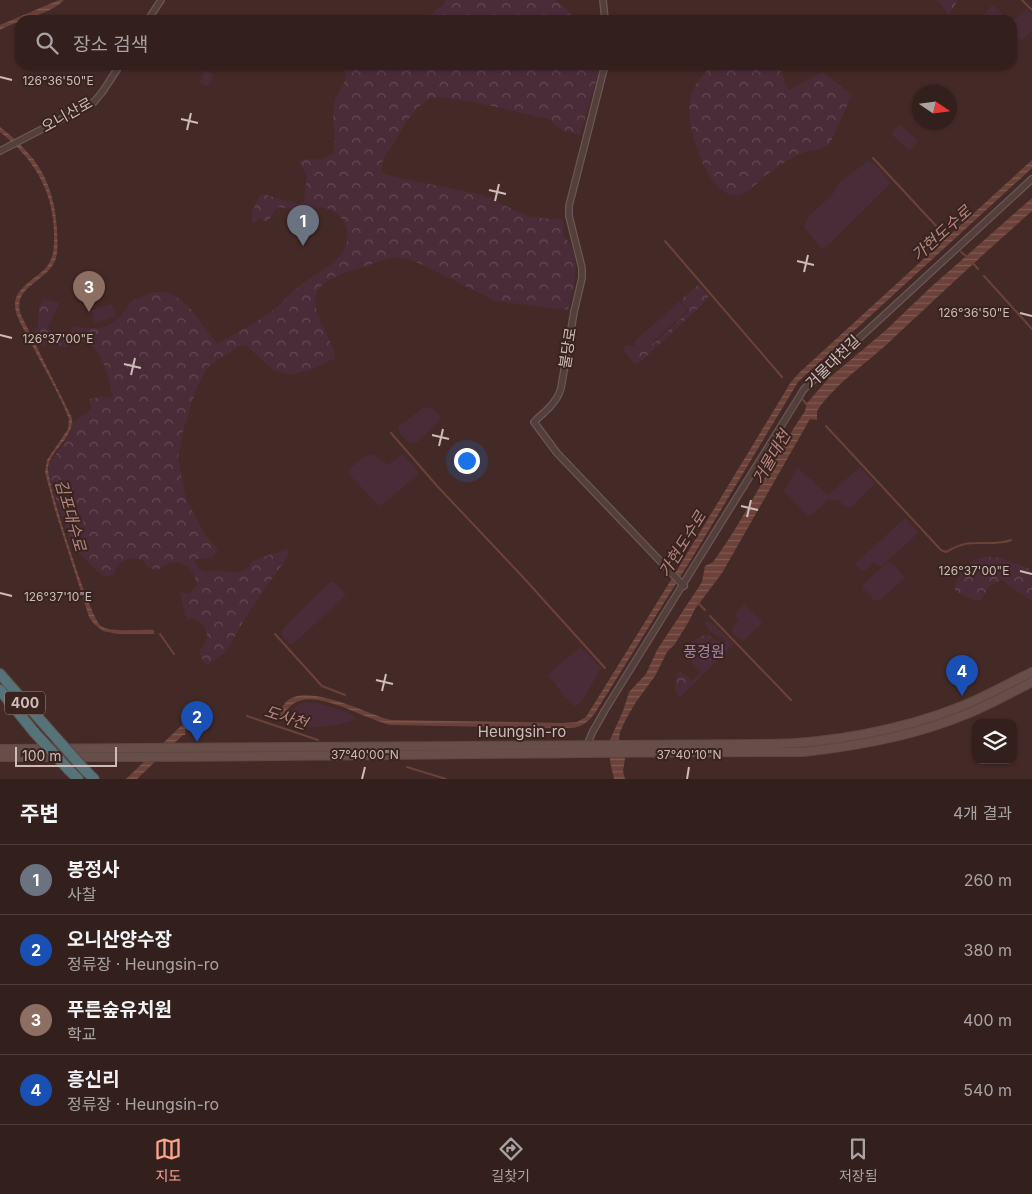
<!DOCTYPE html>
<html lang="ko">
<head>
<meta charset="utf-8">
<style>
	:root { --surface:#33201c; --page:#3b2825; --text:#f1f3f6; --muted:#a9a3a3; --line:#4e3e3b; --accent:#fca38e }
	body { margin:0; font-family:Inter,"Noto Sans KR",sans-serif; background:var(--page); color:var(--text) }
	.controls { position:absolute; right:15px; bottom:15px; display:grid; overflow:hidden; border-radius:10px; box-shadow:0 1px 4px #0004 }
	.controls button { width:45px; height:45px; display:grid; place-items:center; padding:0; border:0; border-bottom:1px solid var(--line); background:var(--surface); color:var(--text); font:25px sans-serif }
	.compass { position:absolute; left:912px; top:85px; width:45px; height:45px; border-radius:50%; background:var(--surface); box-shadow:0 1px 4px #0004; rotate:103deg }
	.scale { position:absolute; left:15px; bottom:12px; width:102px; box-sizing:border-box; padding-left:5px; border:2px solid #cdbcb8; border-top:0; font-size:14px; line-height:18px; white-space:nowrap; color:#cdbcb8; -webkit-text-stroke:4px #39231f; paint-order:stroke }
	.you { position:absolute; left:466px; top:460px; width:18px; height:18px; margin:-12px; border:4px solid #fff; border-radius:50%; background:#1a73e8; box-shadow:0 0 0 8px #1a73e833 }
	.badge { display:grid; place-items:center; width:32px; height:32px; border-radius:50%; background:var(--accent); color:#fff; font-size:16px; font-weight:700 }
	.pin { position:absolute; translate:-50% -41px; filter:drop-shadow(0 1px 2px #0008) }
	.pin::after { content:''; position:absolute; top:26px; width:18px; height:15px; background:inherit; clip-path:polygon(0 0,100% 0,50% 100%) }
	.list { margin:0; padding:0; list-style:none }
	h2 { display:flex; justify-content:space-between; align-items:center; height:65px; margin:0; padding:0 20px; font-size:21px }
	h2 small { font-size:16px; font-weight:400; color:var(--muted) }
	.list li { display:grid; grid-template-columns:32px 1fr auto; gap:15px; align-items:center; box-sizing:border-box; height:70px; padding:0 20px; border-top:1px solid var(--line) }
	.list b { display:block; font-size:19px; white-space:nowrap }
	.list p { margin:0; font-size:16px; white-space:nowrap; color:var(--muted) }
	.list em { font-size:16px; font-style:normal; color:var(--muted) }
	.icon { flex:none; width:28px; height:28px; fill:none; stroke:currentColor; stroke-width:2; stroke-linecap:round; stroke-linejoin:round }
	.map { position:relative; flex:none; width:1032px; height:779px; overflow:hidden }
	.search { position:absolute; background:var(--surface); box-shadow:0 1px 4px #0004; left:15px; right:15px; top:15px; height:55px; display:flex; align-items:center; gap:12px; box-sizing:border-box; padding:0 18px; border-radius:15px; color:var(--muted); font-size:19px }
	.sheet { height:345px; background:var(--surface) }
	nav { display:flex; justify-content:space-around; align-items:center; box-sizing:border-box; height:70px; border-top:1px solid var(--line); background:var(--surface); font-size:14px; color:var(--muted) }
	nav a { display:grid; justify-items:center; gap:2px }
	nav .on { color:var(--accent) }
	.map>svg:first-child { display:block }
	.forest { fill:url(#forest-crowns) }
	.green { fill:#4a2c38 }
	.water { fill:url(#water-rules) }
	.lines { fill:none; stroke-linecap:round; stroke-linejoin:round }
	.stream { stroke:#6b4139; stroke-width:2 }
	.street-casing { stroke:#6b5753; stroke-width:8 }
	.secondary-casing { stroke:#5d4844; stroke-width:10 }
	.highway-casing { stroke:#5b4642; stroke-width:12 }
	.street { stroke:#533f3b; stroke-width:5.5 }
	.secondary { stroke:#674e48; stroke-width:8 }
	.highway { stroke:#57737a; stroke-width:10 }
	.highway-bridge-casing { stroke:#5b4642; stroke-width:12; stroke-linecap:butt }
	.highway-bridge { stroke:#57737a; stroke-width:10 }
	.ticks { fill:none; stroke:#cdbcb8; stroke-width:2 }
	.labels { text-anchor:middle; stroke-width:4; stroke-linejoin:round; paint-order:stroke }
	.shield { fill:#39231f; stroke:#a18e8a; stroke-width:1 }
	.shield-label { font-size:14px; font-weight:bold; fill:#cdbcb8 }
	.street-label { font-size:15px; fill:#cdbcb8; stroke:#39231f }
	.park-label { font-size:15px; fill:#a584ad; stroke:#39231f }
	.water-label { font-size:16px; font-style:italic; fill:#b5867e; stroke:#39231f }
	.ticks-label { font-size:12px; text-anchor:middle; fill:#cdbcb8; stroke:#39231f; stroke-width:4; stroke-linejoin:round; paint-order:stroke }
</style>
</head>
<body>
<div class="map">
<svg width="1032" height="779" viewBox="0 0 1032 779">
	<defs>
		<pattern id="forest-crowns" width="20" height="18" patternUnits="userSpaceOnUse" patternTransform="scale(1.25)"><rect width="20" height="18" fill="#4a2c38"/><path d="M2 6a3 3 0 1 1 6 0M12 15a3 3 0 1 1 6 0" fill="none" stroke="#634953"/></pattern>
		<pattern id="water-rules" width="6" height="5" patternUnits="userSpaceOnUse" patternTransform="scale(1.25)"><rect width="6" height="5" fill="#6b4139"/><path d="M0 2.5h6" fill="none" stroke="#7f5a54"/></pattern>
	</defs>
	<rect width="100%" height="100%" fill="#442a26"/>
	<g class="forest">
		<path d="M446,0H554L567,9L576,20H422L442,6Z"/>
		<path d="M935,0H958L949,15L939,1Z"/>
		<path d="M346,65H601L580,135L559,129L552,121L549,119C528,115 445,93 431,98C415,105 405,125 396,139C389,149 378,161 383,173L386,175L482,195C499,200 512,211 528,216C540,219 552,218 563,220V235C584,258 574,283 568,310L495,301L426,266C415,262 404,257 392,258C384,259 375,263 367,266C350,272 317,277 315,300C315,313 329,338 334,350L335,358L310,370L292,374H286L273,370L247,346L241,345L210,365L204,373L196,390L183,431L178,458L186,499L206,536L218,550L211,558L196,559L195,562L199,569L204,572L217,570L238,573L249,567L252,561L287,549L289,555L251,608L226,651L208,665L205,664L199,652C201,648 206,643 207,638C209,628 199,619 190,618L187,621L180,592L189,594L197,585C196,571 182,557 167,564C163,566 161,569 156,570L148,567L143,560C132,555 116,561 114,574L104,577L72,547L50,481L49,464L70,434L73,422C77,420 90,411 91,408C91,407 90,399 90,399L99,397L111,398L112,394C109,377 99,336 75,341C71,342 69,346 65,347L49,344L42,346L33,331L38,327L39,308L43,299L59,303L53,317L48,326C52,334 58,337 67,338L73,334L71,326C99,331 116,330 130,301C140,299 149,292 159,292C186,291 203,328 218,344C236,333 256,323 273,310C283,302 292,292 302,284C314,275 329,268 339,257C363,229 332,195 304,212L278,207L267,222L260,218L255,222H252V212L260,195L263,194L298,204L304,202L307,176L299,162C312,155 318,165 333,153L335,143L333,114L335,99L346,79L344,68Z"/>
		<path d="M712,65H778L788,89L790,90L822,72L852,95L830,143C822,151 811,149 802,153C797,155 792,158 788,160C781,165 773,170 766,175C757,182 749,193 738,195C707,199 685,123 690,100C693,84 702,77 712,65Z"/>
		<path d="M698,285L708,294V299L639,363L635,364L623,350L624,347L629,345L642,351L659,339L687,313L688,310L682,302V299Z"/>
		<path d="M985,557L1000,558L1028,568L1032,576V602C1022,593 1011,588 1002,580L989,586L981,600H973L955,591C954,582 965,565 973,561C977,559 981,558 985,557Z"/>
		<path d="M706,621L711,622L734,644L680,697C673,692 675,681 677,673L681,672L692,681L701,672L685,656C686,645 696,637 707,635L723,644H725L726,641C719,634 709,634 705,624Z"/>
	</g>
	<g class="green">
		<path d="M992,5L1009,20H980Z"/>
		<path d="M1026,9L1032,14V31L1022,40H1020L1012,34V22Z"/>
		<path d="M204,71L213,74L209,87L200,83Z"/>
		<path d="M899,124L918,141L912,149H908L892,135V133Z"/>
		<path d="M868,161L875,164L891,183L826,247L823,248L820,247L804,227L809,216L832,195L840,182Z"/>
		<path d="M679,302L686,308V312L645,349L642,350L634,346L635,341Z"/>
		<path d="M112,304L116,317L95,323L91,310Z"/>
		<path d="M423,408C429,407 434,410 439,414V419C435,424 419,445 412,443C407,442 402,436 399,432L398,427Z"/>
		<path d="M367,455H373L389,465L401,455H403L418,471V474L387,501L379,506L348,473L351,467Z"/>
		<path d="M860,467L875,483L850,508L846,507L838,500L832,501L828,499L812,515L809,516L784,491L796,470L798,468L828,495Z"/>
		<path d="M905,518L918,532V533L881,567L873,562L866,569L862,571L856,565V563Z"/>
		<path d="M888,562L892,563L905,578L881,599L875,601L863,588V585Z"/>
		<path d="M331,582H334L345,594V596L294,643L290,644L282,636V630L308,603Z"/>
		<path d="M744,604L762,621L760,625L743,641L738,638L731,631L738,621L735,616Z"/>
		<path d="M581,647L601,668L582,701L575,706L565,697L549,676L555,668Z"/>
		<path d="M306,702C322,703 338,709 353,715L354,719L351,721C336,725 304,734 293,718V709L301,703Z"/>
	</g>
	<g class="water">
		<path d="M59,0H64C49,15 19,19 0,30V25Z"/>
		<path d="M0,127C38,157 54,182 57,230C57,240 59,251 55,261C45,283 11,287 21,315L72,418C74,439 50,449 48,468C47,484 90,618 101,626C111,633 141,629 154,630V634H118L103,631L94,624L89,617L55,510L45,472L47,460L68,429L69,419C58,390 41,364 28,337C23,328 15,315 15,305C15,286 39,278 48,265C55,254 54,244 54,232C53,189 32,157 0,132Z"/>
		<path d="M1032,160V168L798,382L692,558L595,713C583,729 576,728 557,728L391,725C366,720 315,687 293,704C288,707 286,713 284,717L280,716C286,669 369,716 391,720L564,723L577,722L586,717L666,588L791,382L800,372Z"/>
		<path d="M1032,198V211C982,255 934,300 886,345C862,367 835,384 817,411V420L810,419L722,573L695,609L689,621L675,644L667,652L655,676L636,702L626,719L620,732L619,739L625,759L623,771L625,779H614L610,761V740L623,711L629,692L646,674L657,650L702,582L705,566L713,562C748,514 772,460 805,411L807,403L829,378L885,331L931,287Z"/>
		<path d="M184,723H186L185,735H183L137,779H126Z"/>
	</g>
	<g class="lines">
		<g class="stream">
			<path d="M1022,0L1032,10"/>
			<path d="M873,158L939,229"/>
			<path d="M665,241L782,377"/>
			<path d="M961,252L966,256"/>
			<path d="M973,263L978,269"/>
			<path d="M984,276L1032,329"/>
			<path d="M803,400L808,406"/>
			<path d="M826,426L941,550L946,552C952,549 958,545 965,544C980,541 996,546 1011,540"/>
			<path d="M391,433L438,487L522,576L605,668"/>
			<path d="M698,603L705,610"/>
			<path d="M710,616L791,700"/>
			<path d="M160,634L174,654"/>
			<path d="M275,634L322,686L345,695"/>
			<path d="M247,716L318,740"/>
			<path d="M407,767L446,779"/>
		</g>
		<g class="street-casing">
			<g id="street">
				<path d="M603,0L605,20"/>
				<path d="M148,20L161,0"/>
				<path d="M605,65L569,206V216L582,268V278L574,312L561,388C557,403 544,412 534,422L557,453L684,586"/>
				<path d="M0,151L94,102L103,91L120,65"/>
				<path d="M586,748L592,733L605,710L804,389L1032,179"/>
			</g>
		</g>
		<g class="secondary-casing">
			<g id="secondary">
				<path d="M0,749L771,744C830,743 901,730 957,708C983,698 1007,684 1032,672"/>
				<path d="M0,757C268,758 536,752 803,752C859,746 915,736 967,714C989,705 1011,693 1032,682"/>
			</g>
		</g>
		<g class="highway-casing">
			<g id="highway">
				<path d="M0,674L50,731"/>
				<path d="M0,690L34,732"/>
				<path d="M68,769L78,779"/>
				<path d="M84,769L94,779"/>
			</g>
		</g>
		<use href="#street" class="street"/>
		<use href="#secondary" class="secondary"/>
		<use href="#highway" class="highway"/>
		<g class="highway-bridge-casing">
			<g id="highway-bridge">
				<path d="M50,731L84,769"/>
				<path d="M34,732L68,769"/>
			</g>
		</g>
		<use href="#highway-bridge" class="highway-bridge"/>
	</g>
	<path class="ticks" d="M0,77L12,80M181,119L198,123M187,130L191,113M489,190L506,194M495,201L499,184M797,261L814,265M804,272L808,255M1020,313L1032,316M0,335L12,338M124,364L141,368M131,375L135,358M432,435L449,439M439,446L443,429M741,506L758,510M747,517L751,500M1020,571L1032,574M0,593L12,596M376,680L393,684M382,691L386,674M362,779L365,767M687,779L689,767"/>
	<g class="labels">
		<rect class="shield" x="5" y="691.5" width="40" height="23" rx="4"/>
		<g class="shield-label">
			<text x="25" y="708">400</text>
		</g>
		<g class="street-label">
			<text transform="translate(67 115) rotate(-29)" y="5">오니산로</text>
			<text transform="translate(568 348) rotate(-81)" y="5">불당로</text>
			<text transform="translate(833 362) rotate(-44)" y="5">거물대천길</text>
			<text x="522" y="737">Heungsin-ro</text>
		</g>
		<g class="park-label">
			<text x="704" y="657">풍경원</text>
		</g>
		<g class="water-label">
			<text transform="translate(941 233) rotate(-42)" y="6">가현도수로</text>
			<text transform="translate(771 457) rotate(-60)" y="6">거물대천</text>
			<text transform="translate(71 515) rotate(74)" y="6">김포대수로</text>
			<text transform="translate(682 544) rotate(-58)" y="6">가현도수로</text>
			<text transform="translate(286 717) rotate(18)" y="6">도사천</text>
		</g>
	</g>
	<g class="ticks-label">
		<text x="58" y="85">126°36'50"E</text>
		<text x="974" y="317">126°36'50"E</text>
		<text x="58" y="343">126°37'00"E</text>
		<text x="974" y="575">126°37'00"E</text>
		<text x="58" y="601">126°37'10"E</text>
		<text x="365" y="759">37°40'00"N</text>
		<text x="689" y="759">37°40'10"N</text>
	</g>
</svg>
<div class="controls">
<button><svg class="icon" aria-label="layers" viewBox="0 0 24 24"><path d="M12 4l9 5-9 5-9-5zM3 14l9 5 9-5"/></svg></button>
</div>
<svg class="compass" viewBox="-18 -18 36 36"><path d="M0-13l5 13h-10z" fill="#e53935"/><path d="M0 13l5-13h-10z" fill="#a9a3a3"/></svg>
<div class="scale">100 m</div>
<div class="you"></div>
<div class="pin badge" style="left:303px;top:246px;background:#6b7280">1</div>
<div class="pin badge" style="left:197px;top:742px;background:#1a4fb4">2</div>
<div class="pin badge" style="left:89px;top:312px;background:#8d6e63">3</div>
<div class="pin badge" style="left:962px;top:696px;background:#1a4fb4">4</div>
<div class="search"><svg class="icon" aria-label="search" viewBox="0 0 24 24"><circle cx="10" cy="10" r="6"/><path d="M15 15l6 6"/></svg>장소 검색</div>
</div>
<section class="sheet">
<h2>주변<small>4개 결과</small></h2>
<ul class="list">
<li><span class="badge" style="background:#6b7280">1</span><div><b>봉정사</b><p>사찰</p></div><em>260 m</em></li>
<li><span class="badge" style="background:#1a4fb4">2</span><div><b>오니산양수장</b><p>정류장 · Heungsin-ro</p></div><em>380 m</em></li>
<li><span class="badge" style="background:#8d6e63">3</span><div><b>푸른숲유치원</b><p>학교</p></div><em>400 m</em></li>
<li><span class="badge" style="background:#1a4fb4">4</span><div><b>흥신리</b><p>정류장 · Heungsin-ro</p></div><em>540 m</em></li>
</ul>
</section>
<nav>
<a class="on"><svg class="icon" aria-label="map" viewBox="0 0 24 24"><path d="M3 6l6-2 6 2 6-2v14l-6 2-6-2-6 2zM9 4v14M15 6v14"/></svg>지도</a>
<a><svg class="icon" aria-label="directions" viewBox="0 0 24 24"><path d="M12 3l9 9-9 9-9-9zM9 14v-3h6M13 9l2 2-2 2"/></svg>길찾기</a>
<a><svg class="icon" aria-label="saved" viewBox="0 0 24 24"><path d="M7 4h10v16l-5-4-5 4z"/></svg>저장됨</a>
</nav>
</body>
</html>
